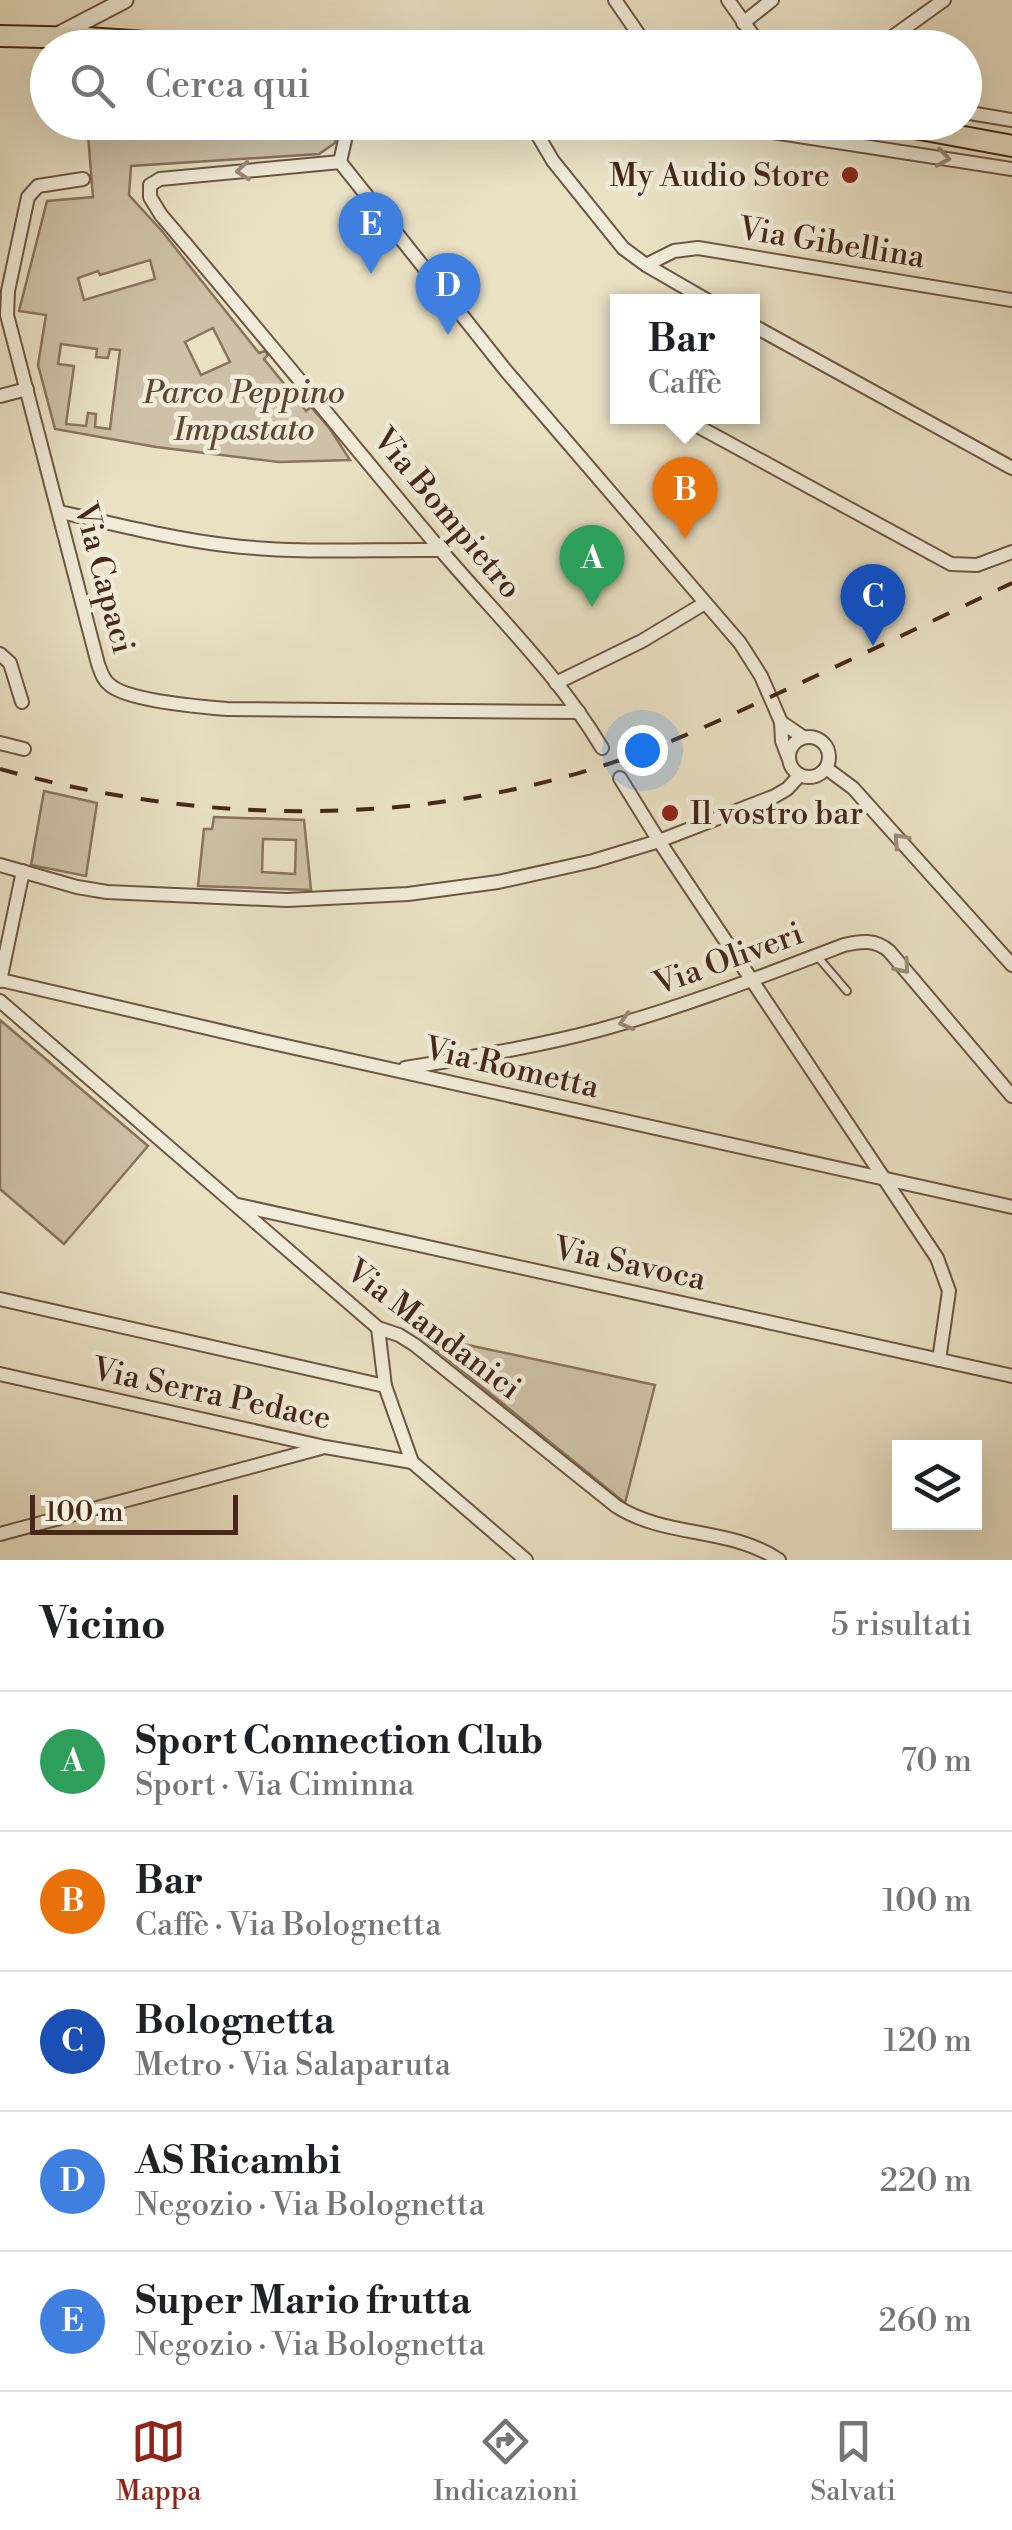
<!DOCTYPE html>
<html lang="it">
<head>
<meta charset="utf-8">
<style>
	:root { --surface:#fff; --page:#f6f6f6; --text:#202124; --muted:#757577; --line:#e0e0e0; --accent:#8f2418 }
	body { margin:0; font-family:"Libre Bodoni",serif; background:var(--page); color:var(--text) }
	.controls { position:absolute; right:30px; bottom:30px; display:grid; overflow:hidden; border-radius:0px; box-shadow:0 10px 40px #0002 }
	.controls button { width:90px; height:90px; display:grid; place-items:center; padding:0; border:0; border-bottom:2px solid var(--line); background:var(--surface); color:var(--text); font:50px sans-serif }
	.scale { position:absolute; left:30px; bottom:25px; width:208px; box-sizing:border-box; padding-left:10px; border:5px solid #462719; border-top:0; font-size:28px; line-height:35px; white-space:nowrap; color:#462719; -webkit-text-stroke:8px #f1ecd9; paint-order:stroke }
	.you { position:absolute; left:642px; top:750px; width:35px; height:35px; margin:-25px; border:8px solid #fff; border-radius:50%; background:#1a73e8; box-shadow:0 0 0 15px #1a73e833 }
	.badge { display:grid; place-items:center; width:65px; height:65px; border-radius:50%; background:var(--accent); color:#fff; font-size:32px; font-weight:700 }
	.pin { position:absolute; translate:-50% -82px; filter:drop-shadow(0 2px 5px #0008) }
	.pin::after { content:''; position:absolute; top:52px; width:35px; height:30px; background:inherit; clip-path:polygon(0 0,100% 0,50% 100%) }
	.popup { position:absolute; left:610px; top:294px; width:150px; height:130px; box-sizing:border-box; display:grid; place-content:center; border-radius:0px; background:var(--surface); filter:drop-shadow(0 2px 8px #0005); font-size:32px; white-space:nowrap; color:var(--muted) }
	.popup b { font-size:38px; color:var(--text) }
	.popup::after { content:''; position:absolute; left:50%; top:100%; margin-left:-20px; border:20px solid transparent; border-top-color:var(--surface) }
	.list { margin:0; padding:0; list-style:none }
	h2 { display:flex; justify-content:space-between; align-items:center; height:130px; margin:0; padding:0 40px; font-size:42px }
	h2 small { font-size:32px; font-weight:400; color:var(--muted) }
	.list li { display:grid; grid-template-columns:65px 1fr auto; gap:30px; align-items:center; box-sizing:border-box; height:140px; padding:0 40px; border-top:2px solid var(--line) }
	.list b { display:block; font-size:38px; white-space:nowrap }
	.list p { margin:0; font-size:32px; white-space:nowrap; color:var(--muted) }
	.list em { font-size:32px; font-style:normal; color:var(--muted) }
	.icon { flex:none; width:55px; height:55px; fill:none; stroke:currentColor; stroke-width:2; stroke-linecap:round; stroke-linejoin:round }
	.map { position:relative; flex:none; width:1012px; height:1560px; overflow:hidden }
	.search { position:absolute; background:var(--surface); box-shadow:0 10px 40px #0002; left:30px; right:30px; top:30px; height:110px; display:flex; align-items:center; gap:25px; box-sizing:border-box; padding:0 35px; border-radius:55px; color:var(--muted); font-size:38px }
	.sheet { height:830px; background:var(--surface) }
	nav { display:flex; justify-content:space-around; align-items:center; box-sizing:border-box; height:140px; border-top:2px solid var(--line); background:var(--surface); font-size:28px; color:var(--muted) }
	nav a { display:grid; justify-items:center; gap:5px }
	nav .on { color:var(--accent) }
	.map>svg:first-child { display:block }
	.green { fill:#cec1a8; stroke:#8a7460; stroke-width:2.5; fill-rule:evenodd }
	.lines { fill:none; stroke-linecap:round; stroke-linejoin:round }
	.service-casing { stroke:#6f5644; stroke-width:10 }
	.minor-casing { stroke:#6f5644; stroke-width:16 }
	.tertiary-casing { stroke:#6f5644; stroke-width:19 }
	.primary-casing { stroke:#462719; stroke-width:24 }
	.service { stroke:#f1ecd9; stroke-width:6 }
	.minor { stroke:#f1ecd9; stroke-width:12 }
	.tertiary { stroke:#f1ecd9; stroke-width:15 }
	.primary { stroke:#eae1c5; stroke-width:20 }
	.rail { stroke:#462719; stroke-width:4; stroke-dasharray:18 18; stroke-linecap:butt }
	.oneway { stroke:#9c8a79 }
	.poi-dot { fill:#8f2418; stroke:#f1ecd9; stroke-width:4 }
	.labels { text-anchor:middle; stroke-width:9; stroke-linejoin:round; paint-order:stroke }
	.poi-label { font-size:32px; fill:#462719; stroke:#f1ecd9; text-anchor:end }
	.street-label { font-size:32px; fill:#462719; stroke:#f1ecd9 }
	.park-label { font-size:32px; font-style:italic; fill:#614636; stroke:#f1ecd9 }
</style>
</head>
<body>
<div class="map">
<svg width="1012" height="1560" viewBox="0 0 1012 1560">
	<rect width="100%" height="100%" fill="#eae1c5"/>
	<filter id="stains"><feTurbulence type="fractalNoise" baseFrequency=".002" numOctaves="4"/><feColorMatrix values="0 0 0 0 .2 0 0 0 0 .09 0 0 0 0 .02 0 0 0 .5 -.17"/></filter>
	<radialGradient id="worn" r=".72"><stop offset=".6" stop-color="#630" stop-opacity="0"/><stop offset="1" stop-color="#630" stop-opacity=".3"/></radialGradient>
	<g class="green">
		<path d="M87,123H337L335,143L319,154L131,166L129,195L161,230L259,353L265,351L268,355L264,359L306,411L311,407L330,429L350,460L279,462L156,447L55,429L38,365L46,315L19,311L47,201L93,197ZM150,260L155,279L84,300L78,278L98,271L100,275ZM213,328L230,362L201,375L185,342ZM61,344L97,349L96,357L108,358L110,349L120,350L110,429L95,427L96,414L88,413L86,426L66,424L74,366L58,364Z"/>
		<path d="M44,791L97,803L86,876L31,865Z"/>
		<path d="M214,817L304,820L311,890L198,886L204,829H212ZM263,839L296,840L295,874L262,872Z"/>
		<path d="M0,1020L148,1146L64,1244L0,1189Z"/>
		<path d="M417,1334L655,1385L625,1503Z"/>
	</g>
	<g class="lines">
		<g class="service-casing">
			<path id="service" d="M817,956L847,991"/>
		</g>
		<g class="minor-casing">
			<g id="minor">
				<path d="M615,0L648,48"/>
				<path d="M728,0L762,48"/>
				<path d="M743,23L772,0"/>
				<path d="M877,48L944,0"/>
				<path d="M964,112L1012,120"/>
				<path d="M349,122L340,162L507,372L740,643L761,676L781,722"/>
				<path d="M530,122L553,161L623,248L646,265L710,302"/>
				<path d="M708,122L1012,169"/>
				<path d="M340,162L160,179L150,185V197L161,215C255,325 346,437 439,548C494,613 558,674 602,748"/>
				<path d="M83,179L38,186L28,197L8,291L7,315L98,664C101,672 103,680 110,685C128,701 202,707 227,709L579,712"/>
				<path d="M646,265L674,251L698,248L1012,300"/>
				<path d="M752,325L1012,468"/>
				<path d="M0,396L27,389"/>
				<path d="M679,416L951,564L977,565L1012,552"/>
				<path d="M60,512C115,524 169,538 225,545C296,554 370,549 441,550"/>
				<path d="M0,654L10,663L22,702"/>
				<path d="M556,683L642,641L705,603"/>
				<circle cx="809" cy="757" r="20"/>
				<path d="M0,743L24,749"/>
				<path d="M788,757L782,741L781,722L803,737"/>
				<path d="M826,768L853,788L1012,965"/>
				<path d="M620,778L659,841L937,1258L949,1291L939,1360"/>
				<path d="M0,865L77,887L107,892L287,900L408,894L498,882L593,861L659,841L775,796L787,789L800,775"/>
				<path d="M1,980L259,1040L1012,1207"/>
				<path d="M0,981L23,871"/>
				<path d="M0,1001L378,1328L399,1335L415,1345L616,1506C665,1538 731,1527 779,1560"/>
				<path d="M405,1068C470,1058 535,1047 599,1030C683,1007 763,976 844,945C861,941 875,939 889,951L1012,1096"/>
				<path d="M238,1205L1012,1376"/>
				<path d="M0,1299L385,1386"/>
				<path d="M378,1328L385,1386L412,1462L526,1560"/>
				<path d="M0,1374L325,1447L412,1462"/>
				<path d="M0,1534L321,1448"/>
			</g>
		</g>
		<g class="tertiary-casing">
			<path id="tertiary" d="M58,35L125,0"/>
		</g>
		<g class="primary-casing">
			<g id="primary">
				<path d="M0,36L87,38L233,48"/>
				<path d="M882,122L1012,146"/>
			</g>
		</g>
		<use href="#service" class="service"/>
		<use href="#minor" class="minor"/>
		<use href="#tertiary" class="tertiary"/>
		<use href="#primary" class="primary"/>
		<path class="rail" d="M0,769C204,826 425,828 626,758C679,740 729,716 779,693C857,657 935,620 1012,583"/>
	</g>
	<defs><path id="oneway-chevron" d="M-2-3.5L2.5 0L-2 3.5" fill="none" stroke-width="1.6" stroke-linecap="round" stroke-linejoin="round" transform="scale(2.5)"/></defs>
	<g class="oneway">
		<use href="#oneway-chevron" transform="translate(943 158) rotate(9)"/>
		<use href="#oneway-chevron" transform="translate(243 171) rotate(175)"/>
		<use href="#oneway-chevron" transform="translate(900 840) rotate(-132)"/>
		<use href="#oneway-chevron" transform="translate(903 967) rotate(50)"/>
		<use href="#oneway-chevron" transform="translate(626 1022) rotate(164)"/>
	</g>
	<g class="poi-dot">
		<circle cx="850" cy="175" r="10"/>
		<circle cx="670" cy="813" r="10"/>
	</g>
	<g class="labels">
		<g class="poi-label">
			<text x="830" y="186">My Audio Store</text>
			<text x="690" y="824" text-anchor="start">Il vostro bar</text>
		</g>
		<g class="street-label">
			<text transform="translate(832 242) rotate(9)" y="11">Via Gibellina</text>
			<text transform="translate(448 513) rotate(50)" y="11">Via Bompietro</text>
			<text transform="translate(105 578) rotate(75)" y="11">Via Capaci</text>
			<text transform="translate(728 958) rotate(-20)" y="11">Via Oliveri</text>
			<text transform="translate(512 1067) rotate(13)" y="11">Via Rometta</text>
			<text transform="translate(630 1263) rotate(12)" y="11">Via Savoca</text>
			<text transform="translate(434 1329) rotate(37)" y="11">Via Mandanici</text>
			<text transform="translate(212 1393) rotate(12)" y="11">Via Serra Pedace</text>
		</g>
		<g class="park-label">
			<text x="244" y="403">Parco Peppino<tspan x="244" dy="37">Impastato</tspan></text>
		</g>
	</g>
	<rect width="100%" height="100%" filter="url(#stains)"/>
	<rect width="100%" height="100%" fill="url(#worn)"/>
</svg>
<div class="controls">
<button><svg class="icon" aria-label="layers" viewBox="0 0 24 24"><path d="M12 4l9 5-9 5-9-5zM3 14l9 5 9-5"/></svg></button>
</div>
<div class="scale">100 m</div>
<div class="you"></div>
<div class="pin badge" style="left:592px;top:607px;background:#2e9e5b">A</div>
<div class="pin badge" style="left:685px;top:539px;background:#e8710a">B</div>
<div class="popup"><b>Bar</b>Caffè</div>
<div class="pin badge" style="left:873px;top:646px;background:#1a4fb4">C</div>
<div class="pin badge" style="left:448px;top:335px;background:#3f7fe0">D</div>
<div class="pin badge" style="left:371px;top:274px;background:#3f7fe0">E</div>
<div class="search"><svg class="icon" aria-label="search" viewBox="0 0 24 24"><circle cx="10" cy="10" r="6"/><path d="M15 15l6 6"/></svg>Cerca qui</div>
</div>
<section class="sheet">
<h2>Vicino<small>5 risultati</small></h2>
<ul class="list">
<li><span class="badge" style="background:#2e9e5b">A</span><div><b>Sport Connection Club</b><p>Sport · Via Ciminna</p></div><em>70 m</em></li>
<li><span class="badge" style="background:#e8710a">B</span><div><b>Bar</b><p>Caffè · Via Bolognetta</p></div><em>100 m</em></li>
<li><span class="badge" style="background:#1a4fb4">C</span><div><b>Bolognetta</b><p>Metro · Via Salaparuta</p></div><em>120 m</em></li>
<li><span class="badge" style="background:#3f7fe0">D</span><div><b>AS Ricambi</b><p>Negozio · Via Bolognetta</p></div><em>220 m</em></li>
<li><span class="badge" style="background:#3f7fe0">E</span><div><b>Super Mario frutta</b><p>Negozio · Via Bolognetta</p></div><em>260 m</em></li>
</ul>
</section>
<nav>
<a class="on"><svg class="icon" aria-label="map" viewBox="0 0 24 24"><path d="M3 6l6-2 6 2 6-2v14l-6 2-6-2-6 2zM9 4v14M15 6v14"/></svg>Mappa</a>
<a><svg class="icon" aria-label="directions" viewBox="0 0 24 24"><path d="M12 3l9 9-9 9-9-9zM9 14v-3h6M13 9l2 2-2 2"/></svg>Indicazioni</a>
<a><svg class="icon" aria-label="saved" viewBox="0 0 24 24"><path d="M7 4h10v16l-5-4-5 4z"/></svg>Salvati</a>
</nav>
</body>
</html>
